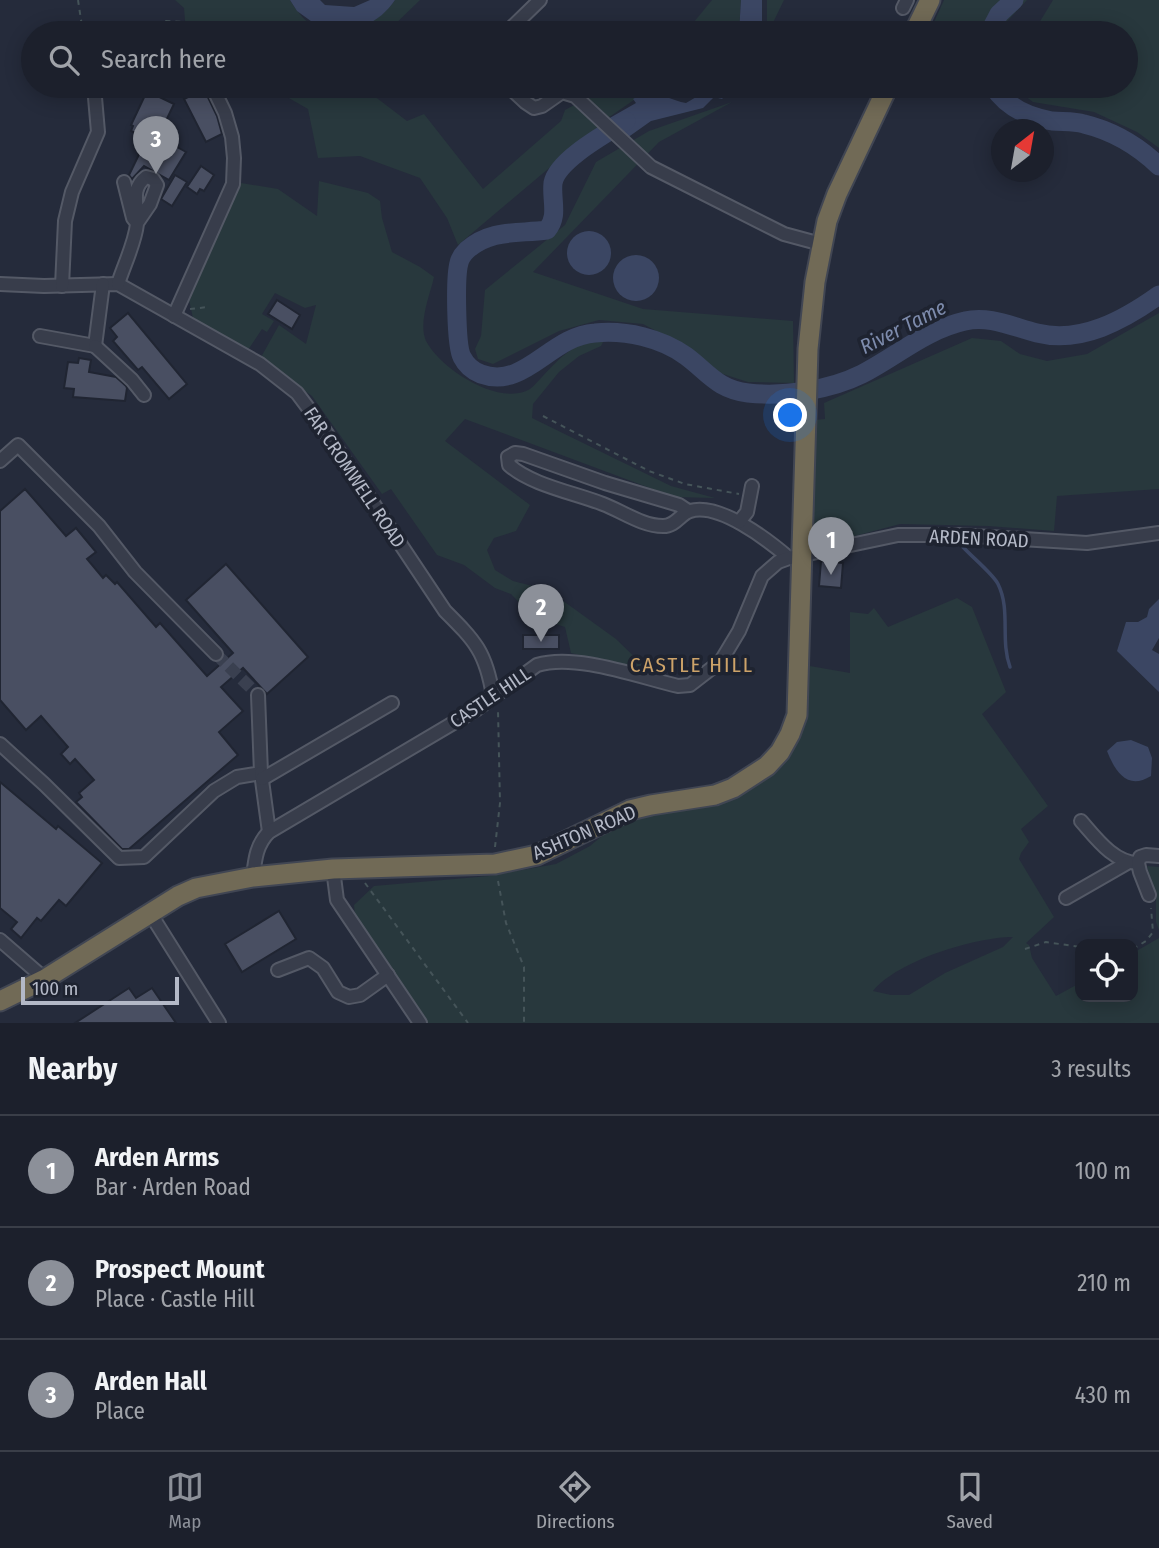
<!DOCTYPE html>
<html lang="en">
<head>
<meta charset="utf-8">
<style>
	:root { --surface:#1c202c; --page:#252834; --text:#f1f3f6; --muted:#a0a3a9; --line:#3a3e48; --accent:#8c9099 }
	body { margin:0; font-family:"Fira Sans Condensed",sans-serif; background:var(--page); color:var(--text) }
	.controls { position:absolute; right:21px; bottom:21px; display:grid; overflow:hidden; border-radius:14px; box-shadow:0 4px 18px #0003 }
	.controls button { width:63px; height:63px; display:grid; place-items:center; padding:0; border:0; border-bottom:2px solid var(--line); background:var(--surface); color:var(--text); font:35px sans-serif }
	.compass { position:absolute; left:991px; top:119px; width:63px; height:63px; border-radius:50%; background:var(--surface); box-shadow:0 4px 18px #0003; rotate:31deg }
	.scale { position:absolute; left:21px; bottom:18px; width:158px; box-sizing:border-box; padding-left:7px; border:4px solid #b4b9c7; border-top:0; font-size:19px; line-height:24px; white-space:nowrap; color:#b4b9c7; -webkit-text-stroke:5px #1e2330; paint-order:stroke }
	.you { position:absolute; left:791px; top:416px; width:24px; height:24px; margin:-18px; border:5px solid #fff; border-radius:50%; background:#1a73e8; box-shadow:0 0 0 10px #1a73e833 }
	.badge { display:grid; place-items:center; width:46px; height:46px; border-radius:50%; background:var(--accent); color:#fff; font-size:23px; font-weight:700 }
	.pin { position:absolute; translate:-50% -58px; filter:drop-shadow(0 2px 4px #0008) }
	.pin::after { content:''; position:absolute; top:37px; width:24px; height:21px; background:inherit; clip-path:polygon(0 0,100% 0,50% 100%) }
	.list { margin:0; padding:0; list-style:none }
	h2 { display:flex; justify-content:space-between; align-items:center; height:91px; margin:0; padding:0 28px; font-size:30px }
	h2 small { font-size:23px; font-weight:400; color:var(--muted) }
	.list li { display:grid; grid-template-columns:46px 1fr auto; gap:21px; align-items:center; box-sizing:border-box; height:112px; padding:0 28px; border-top:2px solid var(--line) }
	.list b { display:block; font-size:26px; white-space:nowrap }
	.list p { margin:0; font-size:23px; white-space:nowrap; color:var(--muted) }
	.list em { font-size:23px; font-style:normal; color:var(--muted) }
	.icon { flex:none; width:38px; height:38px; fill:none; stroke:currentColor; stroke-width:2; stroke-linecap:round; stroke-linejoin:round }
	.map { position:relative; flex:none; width:1159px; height:1023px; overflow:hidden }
	.search { position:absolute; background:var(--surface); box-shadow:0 4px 18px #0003; left:21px; right:21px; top:21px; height:77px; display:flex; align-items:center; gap:18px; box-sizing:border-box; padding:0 24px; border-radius:38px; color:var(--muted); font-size:26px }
	.sheet { height:427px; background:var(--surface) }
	nav { display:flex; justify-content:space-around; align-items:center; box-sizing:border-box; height:98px; border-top:2px solid var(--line); background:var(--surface); font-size:19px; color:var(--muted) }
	nav a { display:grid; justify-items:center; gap:4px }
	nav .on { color:var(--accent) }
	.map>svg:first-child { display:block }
	.green { fill:#28383d; fill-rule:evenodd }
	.water { fill:#3b4663 }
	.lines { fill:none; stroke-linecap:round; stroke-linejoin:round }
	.stream { stroke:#3b4663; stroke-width:3.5 }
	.river { stroke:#3b4663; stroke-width:19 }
	.building { fill:#494f62; stroke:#202532; stroke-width:2 }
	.minor-tunnel { stroke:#3a4050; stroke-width:12; stroke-dasharray:12 6; stroke-linecap:butt }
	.minor-casing { stroke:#545966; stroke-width:16 }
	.highway-casing { stroke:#414653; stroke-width:23 }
	.path { stroke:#455459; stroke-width:2; stroke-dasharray:5 5; stroke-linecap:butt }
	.minor { stroke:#383d4b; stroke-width:12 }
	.highway { stroke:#716a56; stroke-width:19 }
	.labels { text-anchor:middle; stroke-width:7; stroke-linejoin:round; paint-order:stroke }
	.street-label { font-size:19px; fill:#b4b9c7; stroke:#1e2330 }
	.water-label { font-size:21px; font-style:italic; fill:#7d8bac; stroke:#1e2330 }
	.neighbourhood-label { font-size:21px; letter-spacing:2px; fill:#cda369; stroke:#1e2330 }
</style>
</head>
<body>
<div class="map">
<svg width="1159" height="1023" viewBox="0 0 1159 1023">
	<rect width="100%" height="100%" fill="#252b3b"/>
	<g class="green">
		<path d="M175,0H290C309,31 326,38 360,25C376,19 385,14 395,0H420L386,33H186L184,8Z"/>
		<path d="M712,0H741L739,33H685Z"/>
		<path d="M767,0H784L768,33H767Z"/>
		<path d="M944,0H1027L996,33H929Z"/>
		<path d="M1053,0H1159V148L1137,132L1094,112L1033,102L1012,86H1126V33H1033Z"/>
		<path d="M268,86H361L407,121L424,114L483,189L561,121L565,110L576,104L599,126L458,245L447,218L420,178L360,156L318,158L308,109Z"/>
		<path d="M628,86H654L605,120L585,99L601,90L618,94Z"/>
		<path d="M732,102L659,142L533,272L643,309L793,321L794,383L748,382L720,373L685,346L643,324L599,320L559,331L493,364L478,359L475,349L481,336L485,290L565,225L596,162L649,131Z"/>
		<path d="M319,181L368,193L380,201L382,218L392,252L420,267L434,277C430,295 418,323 426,341C440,368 495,404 526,391C532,389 537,382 542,377C561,357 574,341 604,340L601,346L579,356L559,372L533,404L532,418L671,486L715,498L674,497L465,419L445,441L530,505L516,531L494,538L487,550L495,570L513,581L548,590L616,639L649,671L571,653L565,627L533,617L511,594L495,588L464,565L437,555L391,489L382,494L312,396L260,359L279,325L306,344L316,305L305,308L275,293L262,314L274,321L267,332L262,329L248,350L193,318L189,300L241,183L278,189L317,216Z"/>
		<path d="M1159,313V489L1057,496L1054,531L988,526L900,524L821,545L809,544L815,420L825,419L824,403L972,338L1001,341L1020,354L1047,361L1087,354Z"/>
		<path d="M957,598L972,607L1006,692L982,714L1048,806L1021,829L1029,842L1021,853L1019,859L1054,917L1026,943L1029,945L1032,958L1056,996L1080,983V997H1133V953L1159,938V1023H427L355,916L354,905L374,886L489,876L556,864L590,846L608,831L642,813L735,797L754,786L773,769L804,665L850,673V612L868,614L874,608L888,627ZM1013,937L1003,947L945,973L909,995H891L873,991C897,961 975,937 1013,937Z"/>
		<path d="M1147,866L1159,867V930L1156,922V900Z"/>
	</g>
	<g class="water">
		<path d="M290,0H320L325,5L354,7L370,0H395C379,24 355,32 326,32L297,11Z"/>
		<path d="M741,0H762V26L760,33H739Z"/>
		<path d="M697,86H734L722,99L714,97L703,108L651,121L627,138L608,119L636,103L633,99C656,86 666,100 686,103L703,93L704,86Z"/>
		<circle cx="589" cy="253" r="22"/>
		<circle cx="636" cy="278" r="23"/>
		<path d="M1159,599V638L1152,650L1159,654V692L1117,651L1126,622H1138L1147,617L1149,609Z"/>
		<path d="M1131,740L1148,747L1152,758L1151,776C1127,791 1115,771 1107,751L1117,742Z"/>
	</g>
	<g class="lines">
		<path class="stream" d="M963,547C972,557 993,574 998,584C1011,610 1000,640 1010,667"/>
		<g class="river">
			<path d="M989,33L999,14L1014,0"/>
			<path d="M993,86C1006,107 1028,117 1052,121C1063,122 1074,121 1084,124C1113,131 1138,146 1159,166"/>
			<path d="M626,121C607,133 557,160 553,183C551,200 559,216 547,230C517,234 491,229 467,250C463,254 460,258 459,263C455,277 456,346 462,357C466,365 473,371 481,374C525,390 550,336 595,333C626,330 661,338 686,356C709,373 717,389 748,393C784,397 830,390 862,374C897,356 925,330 965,321C989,315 1013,327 1037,333C1081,344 1124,320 1159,295"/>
		</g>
	</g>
	<g class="building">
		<path d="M204,89L217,116L222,134L206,142L184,99Z"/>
		<path d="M147,91L174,104L163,127L169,131L165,140L186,152L169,180L144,166L132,179L129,175L147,138L131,131L133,126L131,125Z"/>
		<path d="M201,166L214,175L204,191L200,189L197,194L187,187Z"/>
		<path d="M175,175L187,182L172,206L161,199Z"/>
		<path d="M277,300L300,315L292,329L268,314Z"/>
		<path d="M128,313L187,384L169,399L142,367L138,370L113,341L117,337L110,328Z"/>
		<path d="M79,358L91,360L89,372L116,377L126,386L127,388L125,401L73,397L74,389L64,388L68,362L78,363Z"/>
		<path d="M25,489L66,536L76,528L96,552L87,559L103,578L106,575L115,584L117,582L156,627L160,623L207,676L233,653L186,600L226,564L308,657L267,694L243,668L221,687L243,711L219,732L238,755L129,849H122L76,802L82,797L79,793L94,780L75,759L70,764L61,754L68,747L41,716L26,730L0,700V511Z"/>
		<path d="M821,561L843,563L841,588L819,586Z"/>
		<rect x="523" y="635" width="36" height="14"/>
		<path d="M0,782L56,829L58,826L102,863L66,906L59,900L41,921L37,918L21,938L11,929L17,922L0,908Z"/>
		<path d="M279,911L296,939L242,972L225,944Z"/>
		<path d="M129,988L136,998L152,988L176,1023H75Z"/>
	</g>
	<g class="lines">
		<path class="minor-tunnel" d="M216,654L258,695"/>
		<g class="minor-casing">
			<g id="minor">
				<path d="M903,8L907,0"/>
				<path d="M506,33L540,0"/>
				<path d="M508,86L525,102L534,108L542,106L562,92L575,96L651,167L784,234L821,244"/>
				<path d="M0,284L44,286L118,284L260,364L297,393L321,425L445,611C475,641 486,652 493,696"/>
				<path d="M118,284C124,265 135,243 137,224C139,206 129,190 146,177L153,179L157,185L150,204L137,223L133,218L124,182"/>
				<path d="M62,286L65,221L72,192L98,132L94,86"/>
				<path d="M174,316L233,184L234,158L232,137L225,113L212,86"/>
				<path d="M40,336L95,346L103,284"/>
				<path d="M95,346L132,380L144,395"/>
				<path d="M0,461L18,445L99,526L135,572L216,654"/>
				<path d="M688,511L679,505L605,483L523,454L515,453L508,457L509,465C531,485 575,493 603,504C622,511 642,526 663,526C676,526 680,514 690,511C719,502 768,540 789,558"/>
				<path d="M739,522L747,512L752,486"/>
				<path d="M0,744L44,784L119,858L144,857L214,791L237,777L261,773L258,695"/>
				<path d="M261,773L269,832"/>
				<path d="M262,779L392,703"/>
				<path d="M1081,821C1096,838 1114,863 1138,863"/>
				<path d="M333,869L337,900L420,1023"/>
				<path d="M253,877C255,860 256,845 269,832L477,709L537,665C576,653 639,677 678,686L690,685L721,661L739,631L762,576L778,562L789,558L898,535H957L1087,543L1159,533"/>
				<path d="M1149,895L1140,872L1138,863L1140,857L1146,855L1159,856"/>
				<path d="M1066,898L1127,863"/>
				<path d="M150,913L219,1023"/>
				<path d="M0,940L45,979"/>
				<path d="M278,970L309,958L323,968L338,992L349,997L360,995L388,975"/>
			</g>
		</g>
		<g class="highway-casing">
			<g id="highway">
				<path d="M914,33L930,0"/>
				<path d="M0,1001L45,979L178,896L196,888L253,877L333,869L495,864L537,855L630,810L651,805L715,795L733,788L767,766L780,752L790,734L797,715L808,349L815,282L827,221L837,194L888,86"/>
			</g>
		</g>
		<g class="path">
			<path d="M78,0L83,33"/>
			<path d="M151,33L154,26L166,21L209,23"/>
			<path d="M190,309L208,307"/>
			<path d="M543,416L649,471L685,484L739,494"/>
			<path d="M495,847L500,803L498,710"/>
			<path d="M498,881L506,923L524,967V1023"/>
			<path d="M365,883L468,1023"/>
			<path d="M1025,949L1046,942L1080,947"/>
			<path d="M1133,949L1146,941L1153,932L1151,908"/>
		</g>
		<use href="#minor" class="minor"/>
		<use href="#highway" class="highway"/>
	</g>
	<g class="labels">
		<g class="street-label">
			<text transform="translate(355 477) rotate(56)" y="7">FAR CROMWELL ROAD</text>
			<text transform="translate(979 538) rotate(3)" y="7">ARDEN ROAD</text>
			<text transform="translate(490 697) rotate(-34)" y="7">CASTLE HILL</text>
			<text transform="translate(584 832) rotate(-23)" y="7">ASHTON ROAD</text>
		</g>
		<g class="water-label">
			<text transform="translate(903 327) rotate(-27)" y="7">River Tame</text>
		</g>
		<g class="neighbourhood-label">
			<text x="692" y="672">CASTLE HILL</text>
		</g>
	</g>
</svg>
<div class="controls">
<button><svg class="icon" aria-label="locate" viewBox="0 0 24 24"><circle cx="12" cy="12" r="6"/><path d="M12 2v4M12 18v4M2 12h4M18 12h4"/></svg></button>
</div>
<svg class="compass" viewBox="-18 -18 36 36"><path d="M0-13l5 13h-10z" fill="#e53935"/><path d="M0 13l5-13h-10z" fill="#a0a3a9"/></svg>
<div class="scale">100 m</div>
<div class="you"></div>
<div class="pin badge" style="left:831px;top:575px">1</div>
<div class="pin badge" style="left:541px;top:642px">2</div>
<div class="pin badge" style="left:156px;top:174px">3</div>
<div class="search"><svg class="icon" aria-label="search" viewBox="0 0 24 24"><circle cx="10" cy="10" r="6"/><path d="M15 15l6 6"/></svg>Search here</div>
</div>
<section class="sheet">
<h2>Nearby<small>3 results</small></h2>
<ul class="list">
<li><span class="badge">1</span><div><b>Arden Arms</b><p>Bar · Arden Road</p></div><em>100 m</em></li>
<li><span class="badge">2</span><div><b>Prospect Mount</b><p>Place · Castle Hill</p></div><em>210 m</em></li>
<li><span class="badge">3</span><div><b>Arden Hall</b><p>Place</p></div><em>430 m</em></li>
</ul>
</section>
<nav>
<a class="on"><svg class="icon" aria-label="map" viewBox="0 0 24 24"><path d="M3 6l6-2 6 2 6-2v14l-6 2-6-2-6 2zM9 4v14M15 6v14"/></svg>Map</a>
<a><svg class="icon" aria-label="directions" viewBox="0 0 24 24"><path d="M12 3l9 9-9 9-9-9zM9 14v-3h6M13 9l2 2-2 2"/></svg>Directions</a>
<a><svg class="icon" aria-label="saved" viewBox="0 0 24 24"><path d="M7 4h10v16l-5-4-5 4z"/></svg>Saved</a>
</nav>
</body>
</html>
